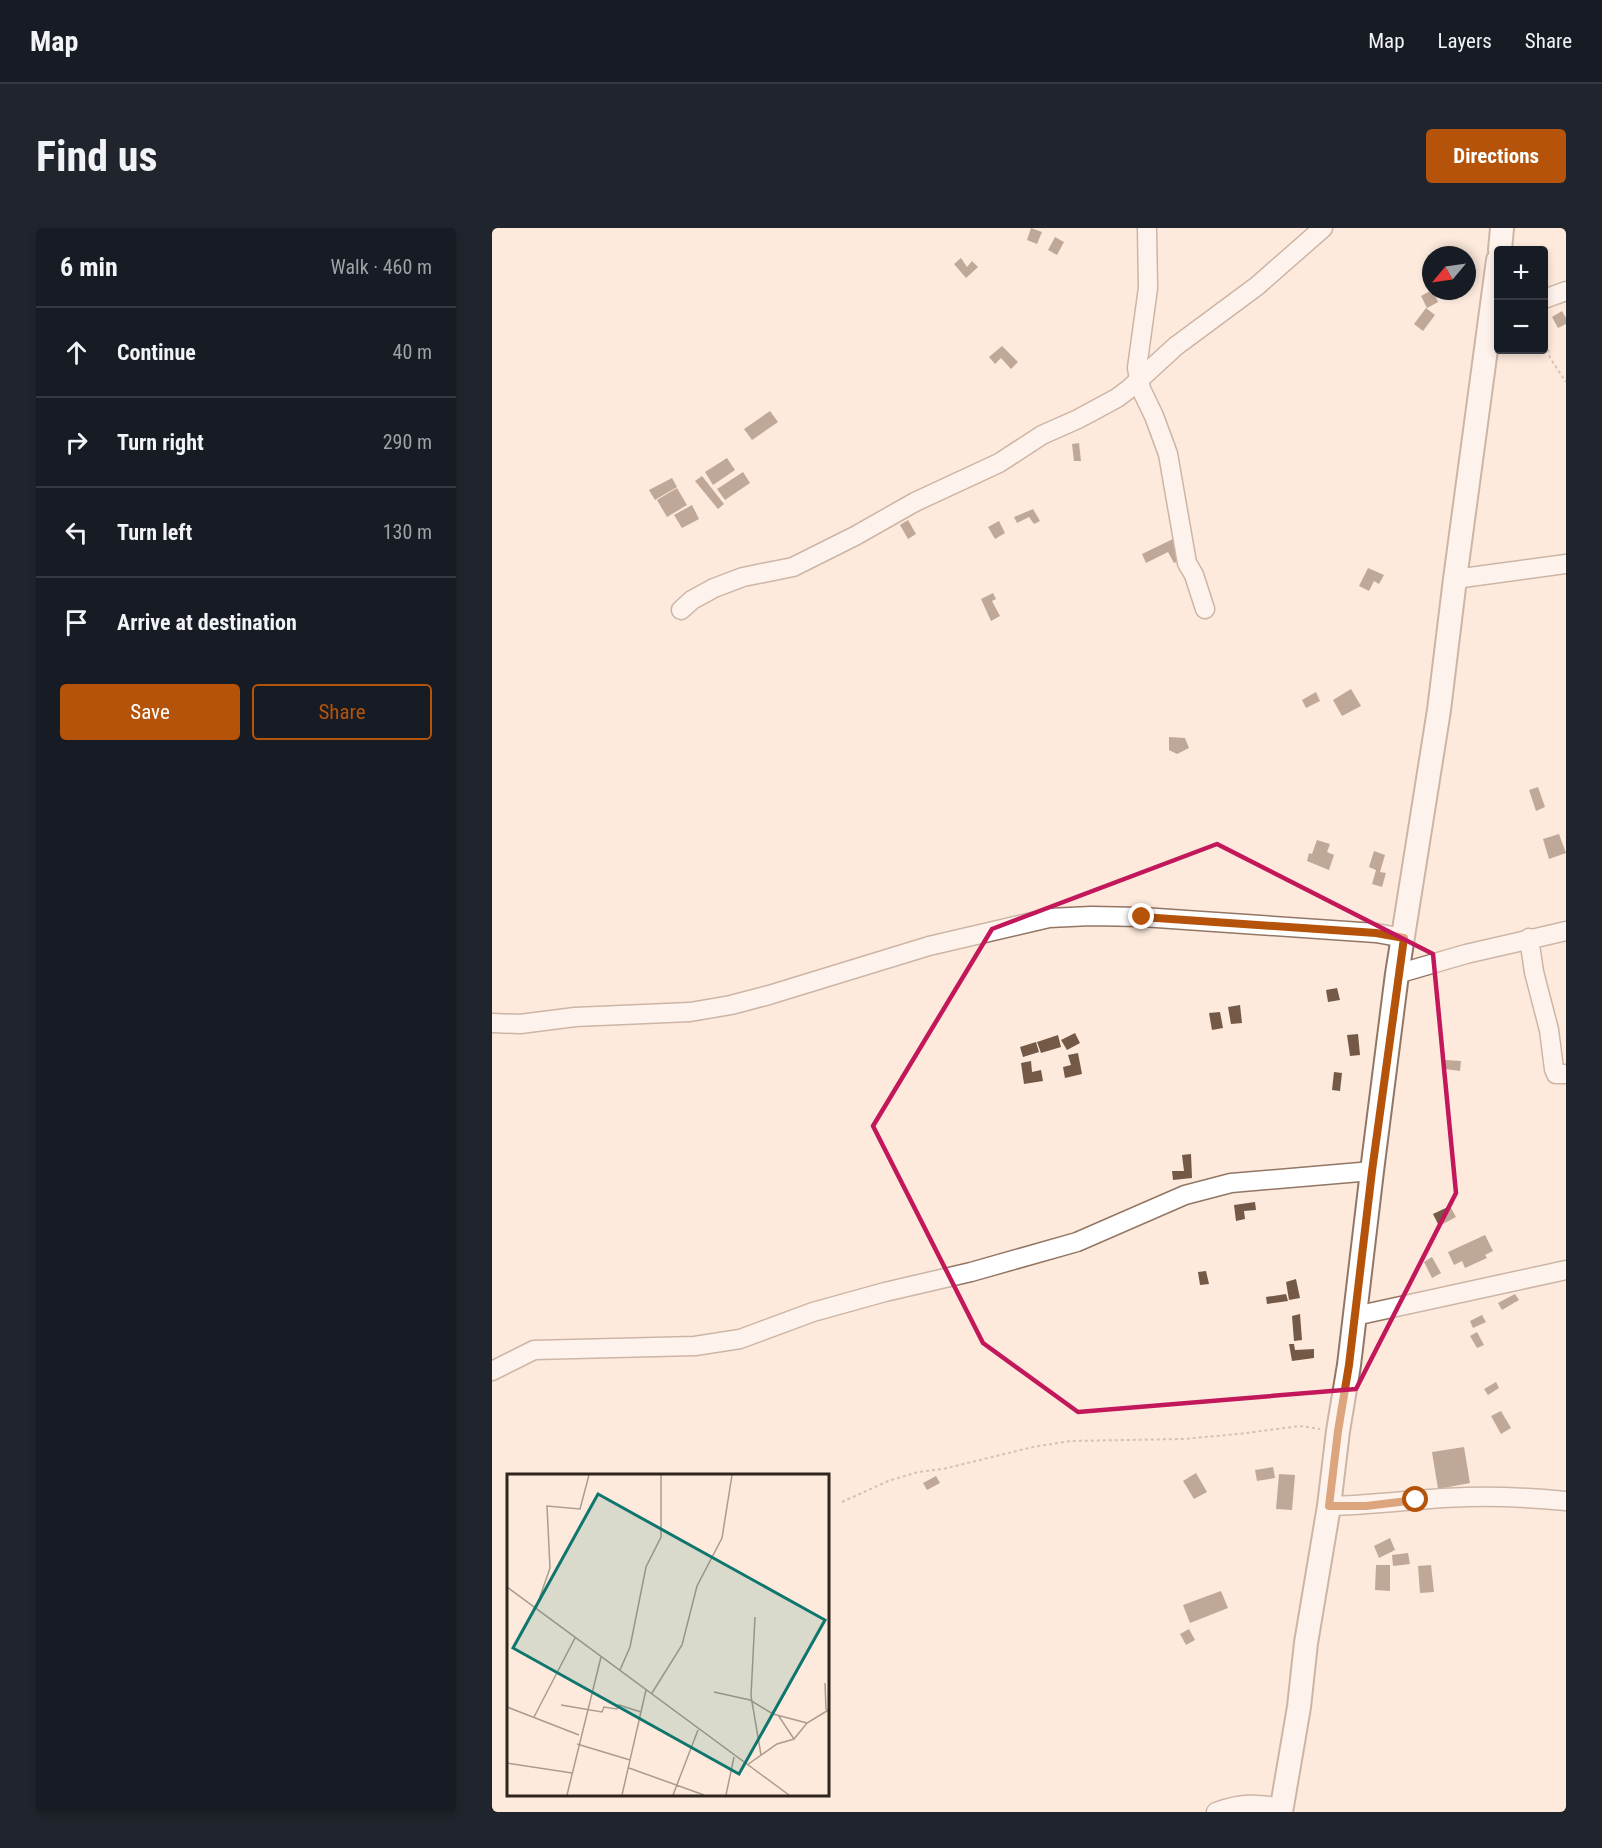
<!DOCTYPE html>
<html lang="en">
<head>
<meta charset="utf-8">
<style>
	:root { --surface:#171b24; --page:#20242c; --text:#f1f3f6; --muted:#9ea1a6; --line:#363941; --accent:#b45309 }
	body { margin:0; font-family:"Roboto Condensed",sans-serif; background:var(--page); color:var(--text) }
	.controls { position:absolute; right:18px; top:18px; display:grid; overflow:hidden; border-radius:6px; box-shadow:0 3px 9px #0003 }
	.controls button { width:54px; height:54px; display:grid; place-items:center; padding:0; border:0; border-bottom:2px solid var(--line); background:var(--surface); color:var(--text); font:30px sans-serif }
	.compass { position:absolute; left:930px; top:18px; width:54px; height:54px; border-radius:50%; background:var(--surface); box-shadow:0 3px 9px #0003; rotate:241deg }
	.stop { position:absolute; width:18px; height:18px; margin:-14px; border:4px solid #b45309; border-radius:50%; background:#fff }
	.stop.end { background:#b45309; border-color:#fff; box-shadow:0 2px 6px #0008 }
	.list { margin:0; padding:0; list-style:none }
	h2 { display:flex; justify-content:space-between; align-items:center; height:78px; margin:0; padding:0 24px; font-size:26px }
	h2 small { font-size:20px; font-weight:400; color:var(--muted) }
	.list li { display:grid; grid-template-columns:39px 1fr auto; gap:18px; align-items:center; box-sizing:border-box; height:90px; padding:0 24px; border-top:2px solid var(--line) }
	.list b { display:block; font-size:22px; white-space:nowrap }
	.list em { font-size:20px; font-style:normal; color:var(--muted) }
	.actions { display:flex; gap:12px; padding:18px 24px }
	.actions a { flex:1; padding:14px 0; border:2px solid var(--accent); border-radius:6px; text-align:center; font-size:21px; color:var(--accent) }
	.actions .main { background:var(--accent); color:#fff }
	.icon { flex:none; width:33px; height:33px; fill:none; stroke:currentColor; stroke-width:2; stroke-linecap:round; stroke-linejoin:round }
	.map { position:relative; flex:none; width:1074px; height:1584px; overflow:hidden; border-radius:6px }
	header { display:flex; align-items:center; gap:36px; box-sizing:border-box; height:84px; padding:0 30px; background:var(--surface); border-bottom:2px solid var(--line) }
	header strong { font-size:28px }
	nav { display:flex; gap:33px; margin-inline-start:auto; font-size:21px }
	.intro { display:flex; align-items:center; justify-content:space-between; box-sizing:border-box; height:144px; padding:0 36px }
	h1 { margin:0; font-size:42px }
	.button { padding:15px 27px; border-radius:6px; background:var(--accent); color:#fff; font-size:21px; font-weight:700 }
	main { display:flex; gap:36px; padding:0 36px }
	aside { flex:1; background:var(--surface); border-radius:6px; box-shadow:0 3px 9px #0003 }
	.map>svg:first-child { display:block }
	.building { fill:#735946 }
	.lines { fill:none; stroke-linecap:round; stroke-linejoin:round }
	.minor-casing { stroke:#927663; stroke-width:21 }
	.major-casing { stroke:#927663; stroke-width:26 }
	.path { stroke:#a39388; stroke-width:2; stroke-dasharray:3 3; stroke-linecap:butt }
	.minor { stroke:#fff; stroke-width:18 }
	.major { stroke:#fff; stroke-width:22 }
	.route { stroke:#b45309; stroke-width:8 }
	.marked { fill:none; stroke:#c2185b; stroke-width:4.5; stroke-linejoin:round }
	.inset-road { fill:none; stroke:#ab9b90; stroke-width:1.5 }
	.view { fill:#0f766e; fill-opacity:0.15; stroke:#0f766e; stroke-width:3 }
	.inset-edge { fill:none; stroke:#30251c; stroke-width:3 }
</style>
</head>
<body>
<header>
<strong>Map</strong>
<nav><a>Map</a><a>Layers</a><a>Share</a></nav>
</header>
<div class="intro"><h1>Find us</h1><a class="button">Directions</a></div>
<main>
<aside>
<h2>6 min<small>Walk · 460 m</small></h2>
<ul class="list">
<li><svg class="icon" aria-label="ahead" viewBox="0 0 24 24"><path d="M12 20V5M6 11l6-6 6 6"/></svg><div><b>Continue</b></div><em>40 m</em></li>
<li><svg class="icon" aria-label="right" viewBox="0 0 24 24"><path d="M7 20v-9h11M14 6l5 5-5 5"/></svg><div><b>Turn right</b></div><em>290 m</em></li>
<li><svg class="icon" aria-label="left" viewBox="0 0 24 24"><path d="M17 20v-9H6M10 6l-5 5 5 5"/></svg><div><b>Turn left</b></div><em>130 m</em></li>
<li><svg class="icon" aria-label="arrive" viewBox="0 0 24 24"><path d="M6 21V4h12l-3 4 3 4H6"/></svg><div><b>Arrive at destination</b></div></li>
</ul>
<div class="actions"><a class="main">Save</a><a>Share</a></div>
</aside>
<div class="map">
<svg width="1074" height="1584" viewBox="0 0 1074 1584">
	<rect width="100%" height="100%" fill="#fdeadd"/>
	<g class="building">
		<path d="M539,0L550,4L545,16L535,12Z"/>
		<path d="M563,9L572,14L565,27L556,22Z"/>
		<path d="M469,30L475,39L480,33L486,39L474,50L462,36Z"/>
		<path d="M938,63H941L946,74L935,80L929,68Z"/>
		<path d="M934,80L943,87L931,103L922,96Z"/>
		<path d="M1070,83L1074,90V96L1066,100L1060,89Z"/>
		<path d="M510,118L526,134L519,141L509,130L503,136L497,129Z"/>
		<path d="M278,183L286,194L260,212L252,201Z"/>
		<path d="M587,215L589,233H582L580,216Z"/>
		<path d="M235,230L243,242L221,257L213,244Z"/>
		<path d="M251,244L258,255L233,272L225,261Z"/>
		<path d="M210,248L232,276L226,281L203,253Z"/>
		<path d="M180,250L185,259L163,272L157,262Z"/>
		<path d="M185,260L195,277L175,289L165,272Z"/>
		<path d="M200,277L207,291L190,300L182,287Z"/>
		<path d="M541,281L548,293L542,296L537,289L525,295L522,289Z"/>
		<path d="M416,292L424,306L416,311L408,297Z"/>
		<path d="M507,293L513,305L503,311L496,299Z"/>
		<path d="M681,311L691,331L682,335L676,324L654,335L650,326Z"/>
		<path d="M876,340L892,347L887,356L882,353L877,363L867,358Z"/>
		<path d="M501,365L504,371L500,373L508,388L499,393L489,371Z"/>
		<path d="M859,461L869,478L850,488L841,472Z"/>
		<path d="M824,464L828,473L814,480L810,472Z"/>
		<path d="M677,509L693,510L697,520L685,526L677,522Z"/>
		<path d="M1046,559L1053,579L1044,583L1037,562Z"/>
		<path d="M1067,606L1074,625L1057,631L1051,611Z"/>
		<path d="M825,612L838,616L835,624L842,627L837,642L815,633L817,625L820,626Z"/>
		<path d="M882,623L893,627L888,644L894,645L890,659L880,656L884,642L877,639Z"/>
		<path d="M845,760L848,772L836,774L834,762Z"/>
		<path d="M748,777L750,795L739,796L736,779Z"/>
		<path d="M728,784L731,800L720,802L717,785Z"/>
		<path d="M583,805L588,815L575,822L569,812Z"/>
		<path d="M866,806L868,827L858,828L855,807Z"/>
		<path d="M566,807L569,819L549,825L545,814Z"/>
		<path d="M544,814L547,824L531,829L528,819Z"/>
		<path d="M586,825L590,846L573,850L571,839L579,837L576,827Z"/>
		<path d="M953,832L969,833L968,843L953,841Z"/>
		<path d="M539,833L540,844L549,842L551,853L532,856L529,835Z"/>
		<path d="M842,844L850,845L848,863L840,862Z"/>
		<path d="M699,926L700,950L681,952L680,943H692L690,927Z"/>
		<path d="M763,974L764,982L752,983L753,991L744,993L742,977Z"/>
		<path d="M958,978L964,989L947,998L941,986Z"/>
		<path d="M993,1007L1001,1023L993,1027L995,1030L973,1040L970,1033L962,1037L956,1024Z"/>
		<path d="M940,1029L949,1045L940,1050L932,1034Z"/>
		<path d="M714,1043L717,1056L708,1057L706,1044Z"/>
		<path d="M804,1051L808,1070L797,1072L794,1054Z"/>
		<path d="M794,1066L796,1073L775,1076L774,1069Z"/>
		<path d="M1023,1066L1027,1072L1010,1082L1006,1075Z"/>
		<path d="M808,1086L810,1112L802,1113L800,1088Z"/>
		<path d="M990,1087L994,1094L981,1100L978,1093Z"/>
		<path d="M985,1104L992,1117L985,1120L978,1108Z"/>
		<path d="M797,1116H802L803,1122L822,1121V1130L800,1133Z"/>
		<path d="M1004,1154L1007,1160L996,1167L992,1161Z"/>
		<path d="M1009,1183L1019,1200L1009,1206L999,1188Z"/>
		<path d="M972,1219L978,1255L946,1261L940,1224Z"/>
		<path d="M781,1239L783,1250L765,1253L763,1242Z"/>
		<path d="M704,1245L715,1264L702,1271L691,1253Z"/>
		<path d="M787,1246L803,1247L800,1282L784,1281Z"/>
		<path d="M444,1248L448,1255L435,1262L431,1255Z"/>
		<path d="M898,1310L903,1322L887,1330L882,1318Z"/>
		<path d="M916,1325L918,1336L901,1338L900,1327Z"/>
		<path d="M884,1337H898V1363L883,1362Z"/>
		<path d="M939,1337L942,1364L928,1365L926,1338Z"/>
		<path d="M729,1363L736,1380L698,1395L691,1377Z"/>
		<path d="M697,1401L703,1412L694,1417L688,1406Z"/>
	</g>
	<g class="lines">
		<g class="minor-casing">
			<g id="minor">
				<path d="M655,0L656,60L645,140L649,161L662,188L676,226L695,335L702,347L713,381"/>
				<path d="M1052,71L1074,63"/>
				<path d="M963,351L1074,336"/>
				<path d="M189,382L200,372L222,360L251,349L301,339L363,308L423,274L507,235L550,207L586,191L625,170L637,161L684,118L765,58L831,0"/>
				<path d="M1037,710L1042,744L1057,802L1062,841L1064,846H1074"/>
				<path d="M905,746L974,726L1074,703"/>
				<path d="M0,795L28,796L83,789L198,784L239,777L277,767L437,718L557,690L599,688L650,689L884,705L912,710"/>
				<path d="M863,1088L1074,1042"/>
				<path d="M0,1143L42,1122L203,1118L248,1111L321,1084L393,1064L479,1044L585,1014L693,967L739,955L880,943"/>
				<path d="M837,1278C884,1277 930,1270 976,1269C1009,1268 1042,1270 1074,1273"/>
				<path d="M724,1584C748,1575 765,1575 789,1580"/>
			</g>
		</g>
		<g class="major-casing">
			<g id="major">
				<path d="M1008,22L1010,0"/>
				<path d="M789,1584L807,1479L814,1415L837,1278L846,1203L857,1137L880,943L905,746L947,482L963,351L1006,32"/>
			</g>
		</g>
		<g class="path">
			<path d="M1052,104L1058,130L1074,154"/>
			<path d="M350,1274L396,1253L426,1244L451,1241L541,1219L578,1213L691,1211L746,1206L808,1198L828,1201"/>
		</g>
		<use href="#minor" class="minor"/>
		<use href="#major" class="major"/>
	</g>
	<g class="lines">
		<path class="route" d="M650,689L884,705L912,710L880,943L857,1137L846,1203L837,1278H874L924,1272"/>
	</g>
	<path d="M0 0H1074V1584H0ZM725,616L941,726L964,965L864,1161L586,1184L491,1115L381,898L500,701Z" fill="#fdeadd" fill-opacity=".55" fill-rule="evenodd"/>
	<path class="marked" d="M725,616L941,726L964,965L864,1161L586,1184L491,1115L381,898L500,701Z"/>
	<g transform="translate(15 1246)">
		<rect width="322" height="322" fill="#fdeadd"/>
		<path class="inset-road" d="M0,113L282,321M29,134L43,94L40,32L73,35L82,1M248,143L244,222L254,281M113,196L123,173L139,93L154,63V1M318,209L319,236M207,218L243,226L266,240L300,249M145,219L175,171L190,112L215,64L225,1M54,231L95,238L97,233L110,235L112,231L134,238M0,233L72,261M271,241L287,265M27,243L68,164M70,270L123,286M0,289L65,299M240,291L270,270L287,265L300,249L323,235M122,294L197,321M60,321L94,183M115,321L139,216M166,321L191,256M219,321L227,283"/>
		<path class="view" d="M91,20L318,146L232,300L6,174Z"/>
		<rect width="322" height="322" class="inset-edge"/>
	</g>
</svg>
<div class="controls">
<button>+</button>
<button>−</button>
</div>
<svg class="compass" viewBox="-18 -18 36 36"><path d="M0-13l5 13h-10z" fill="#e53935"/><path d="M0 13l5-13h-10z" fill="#9ea1a6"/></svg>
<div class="stop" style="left:924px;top:1272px"></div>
<div class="stop end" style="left:650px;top:689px"></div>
</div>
</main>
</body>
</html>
